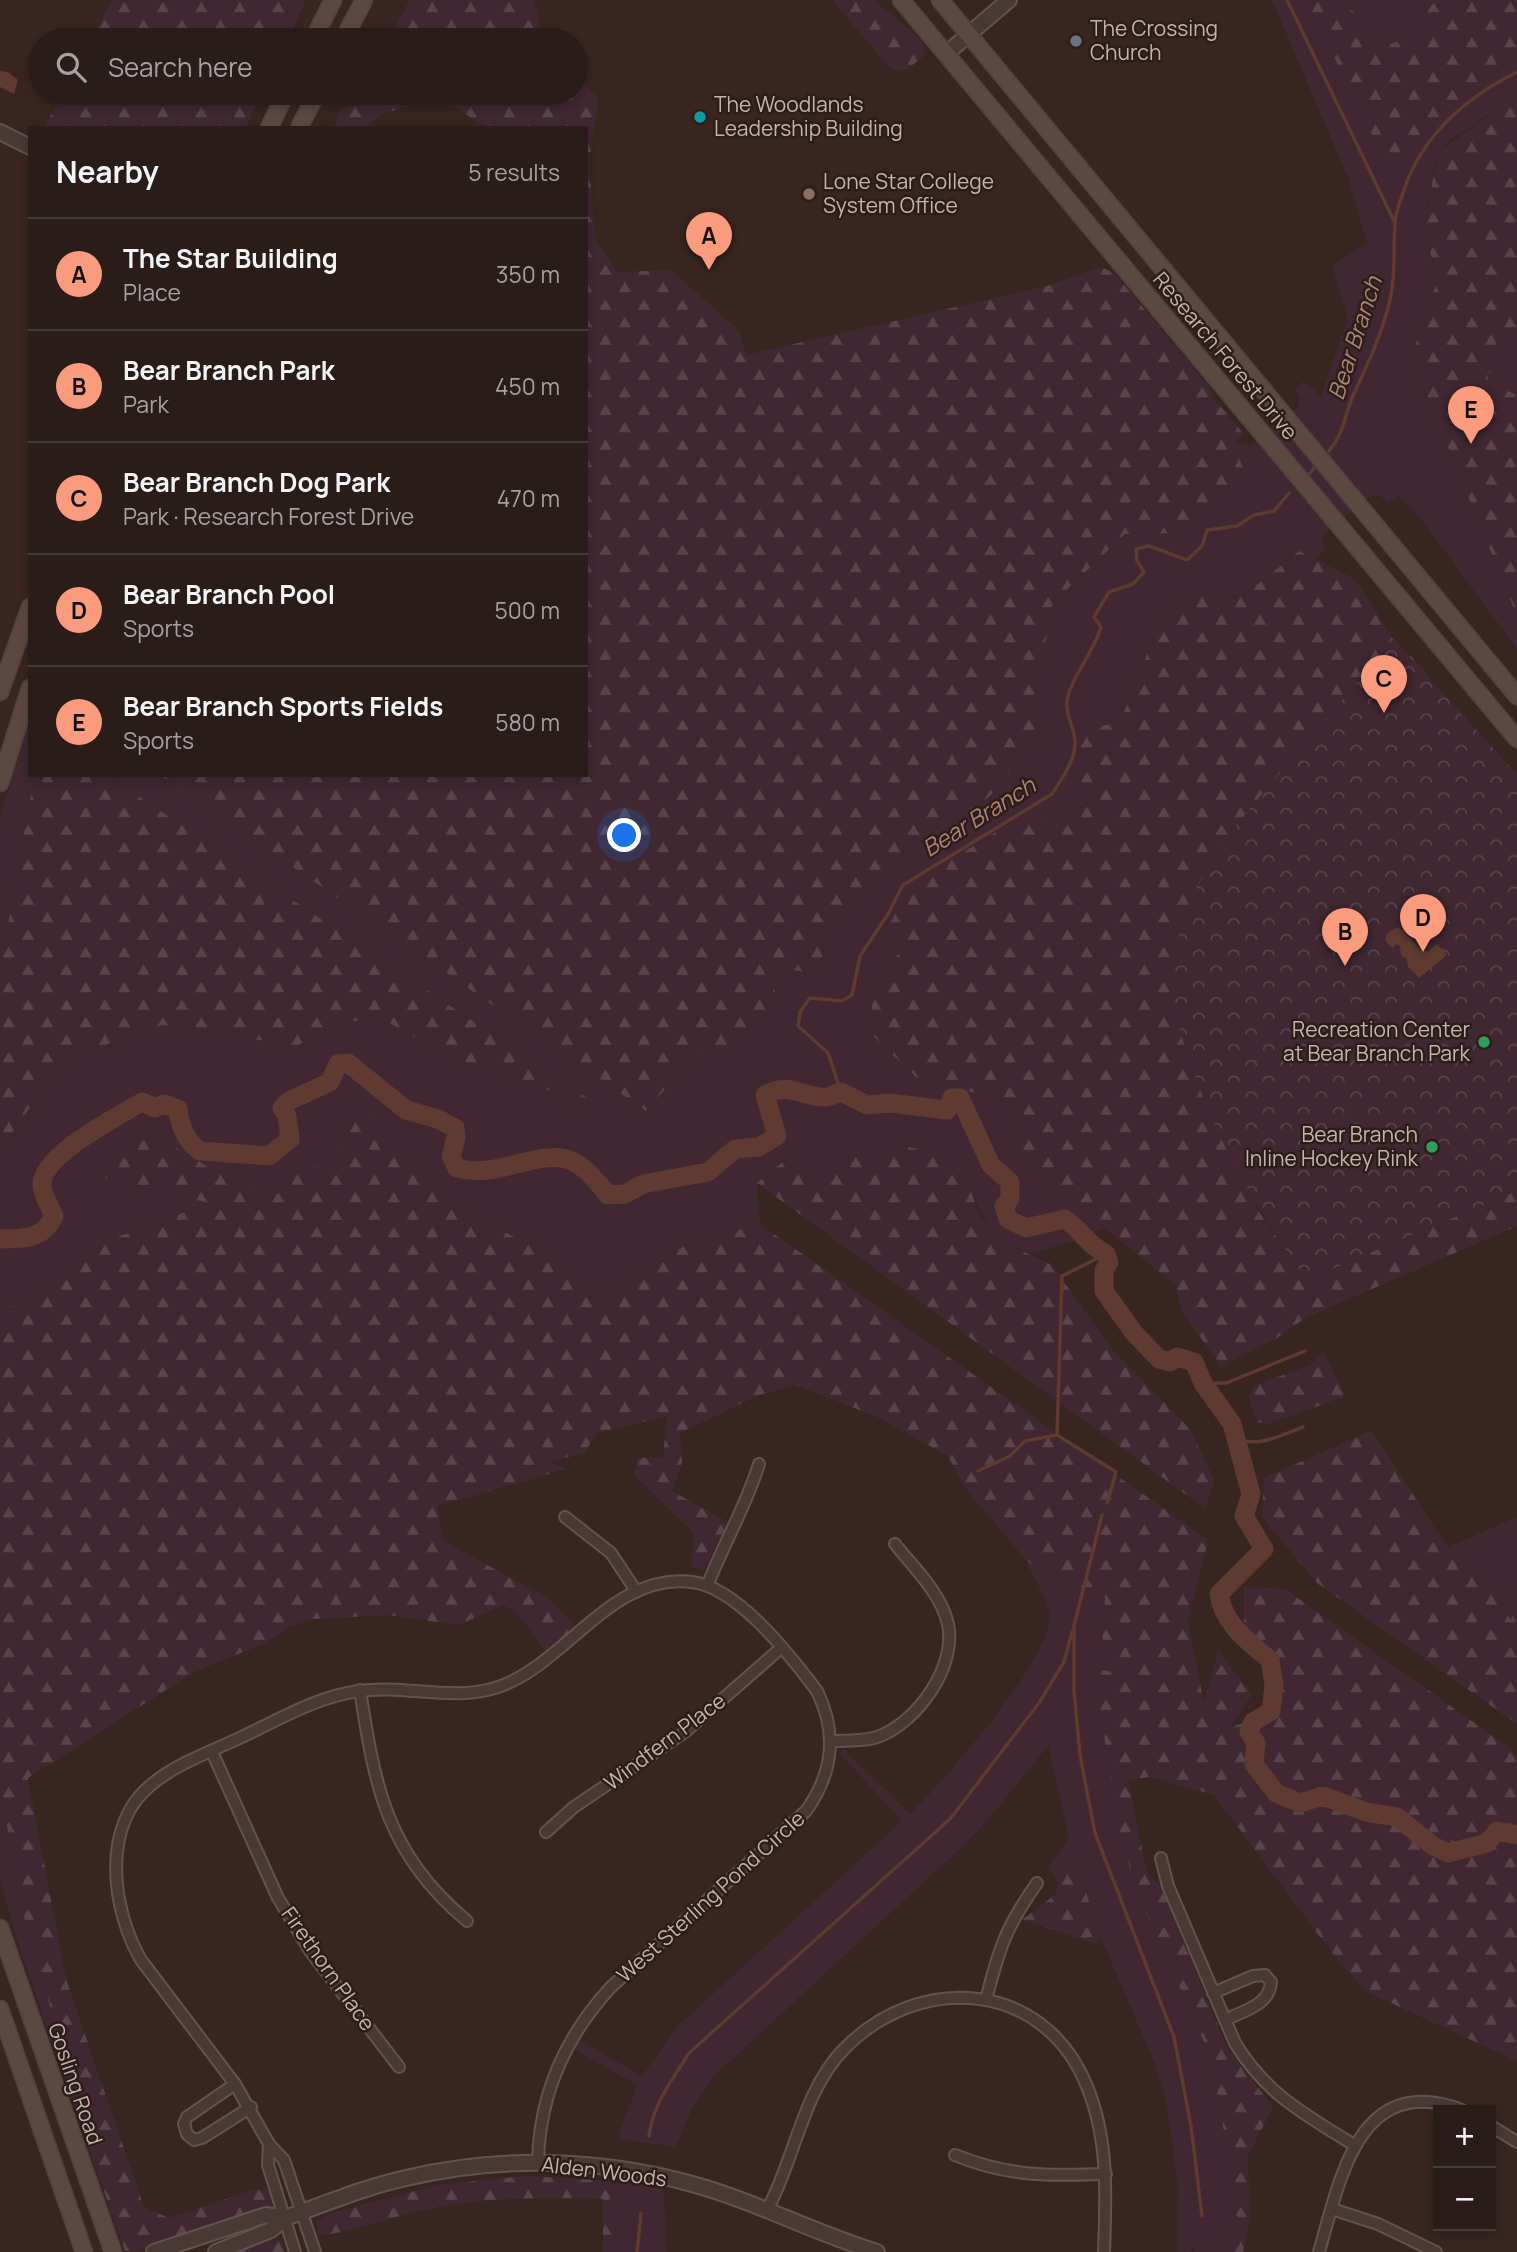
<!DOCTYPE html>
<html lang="en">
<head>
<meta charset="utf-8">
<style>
	:root { --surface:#2a1c18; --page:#362925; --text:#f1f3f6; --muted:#a5a1a2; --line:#463a37; --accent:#fb9b7e }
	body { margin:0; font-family:Manrope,sans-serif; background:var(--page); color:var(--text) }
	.controls { position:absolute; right:21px; bottom:21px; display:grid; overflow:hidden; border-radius:0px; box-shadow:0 4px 10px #0003 }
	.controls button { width:63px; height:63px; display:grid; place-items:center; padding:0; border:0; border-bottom:2px solid var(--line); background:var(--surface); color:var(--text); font:35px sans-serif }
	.you { position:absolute; left:625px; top:836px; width:24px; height:24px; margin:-18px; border:5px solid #fff; border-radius:50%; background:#1a73e8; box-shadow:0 0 0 10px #1a73e833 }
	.badge { display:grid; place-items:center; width:46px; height:46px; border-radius:50%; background:var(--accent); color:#111; font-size:23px; font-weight:700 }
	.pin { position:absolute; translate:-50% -58px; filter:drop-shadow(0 2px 4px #0008) }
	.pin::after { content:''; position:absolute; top:37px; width:24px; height:21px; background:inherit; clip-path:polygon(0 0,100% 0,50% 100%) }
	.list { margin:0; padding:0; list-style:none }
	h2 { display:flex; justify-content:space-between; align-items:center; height:91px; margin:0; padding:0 28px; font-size:30px }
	h2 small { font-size:23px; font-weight:400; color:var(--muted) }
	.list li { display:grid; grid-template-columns:46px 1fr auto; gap:21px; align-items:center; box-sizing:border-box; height:112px; padding:0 28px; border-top:2px solid var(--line) }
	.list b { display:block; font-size:26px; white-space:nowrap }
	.list p { margin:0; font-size:23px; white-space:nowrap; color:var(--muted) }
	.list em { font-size:23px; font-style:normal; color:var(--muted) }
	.icon { flex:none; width:38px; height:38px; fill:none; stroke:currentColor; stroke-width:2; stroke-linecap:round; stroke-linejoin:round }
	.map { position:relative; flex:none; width:1517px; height:2252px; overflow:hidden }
	.search { position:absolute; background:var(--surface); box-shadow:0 4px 10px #0003; left:28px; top:28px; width:560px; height:77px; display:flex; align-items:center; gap:18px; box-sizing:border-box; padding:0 24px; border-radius:38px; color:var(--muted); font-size:26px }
	.panel { position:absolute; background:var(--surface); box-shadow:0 4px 10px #0003; left:28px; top:126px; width:560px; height:651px; border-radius:0px }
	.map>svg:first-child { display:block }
	.grass { fill:#402731 }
	.forest { fill:url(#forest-firs) }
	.park { fill:url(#park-crowns) }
	.water { fill:#5e3a31 }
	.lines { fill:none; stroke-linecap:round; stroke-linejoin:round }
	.stream { stroke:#5e3a31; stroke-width:3.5 }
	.river { stroke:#5e3a31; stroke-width:19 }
	.minor-casing { stroke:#63534e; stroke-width:14 }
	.tertiary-casing { stroke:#63534e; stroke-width:18 }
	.secondary-casing { stroke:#52413d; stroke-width:19 }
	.minor { stroke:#493833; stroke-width:10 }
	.tertiary { stroke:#493833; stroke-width:14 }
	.secondary { stroke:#5c4841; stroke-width:16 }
	.worship-dot { fill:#6b7280; stroke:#2d1d19; stroke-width:2.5 }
	.culture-dot { fill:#0f9aa8; stroke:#2d1d19; stroke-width:2.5 }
	.education-dot { fill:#8d6e63; stroke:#2d1d19; stroke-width:2.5 }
	.leisure-dot { fill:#2e9e5b; stroke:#2d1d19; stroke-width:2.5 }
	.labels { text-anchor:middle; stroke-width:5; stroke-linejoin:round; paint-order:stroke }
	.poi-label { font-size:21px; fill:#c5b3ae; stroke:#2d1d19; text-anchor:start }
	.street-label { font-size:21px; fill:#c5b3ae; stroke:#2d1d19 }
	.water-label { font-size:23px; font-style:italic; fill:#af8074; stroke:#2d1d19 }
</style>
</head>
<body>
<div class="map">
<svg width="1517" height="2252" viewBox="0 0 1517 2252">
	<defs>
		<pattern id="forest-firs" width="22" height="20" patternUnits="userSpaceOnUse" patternTransform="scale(1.75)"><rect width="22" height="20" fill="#402731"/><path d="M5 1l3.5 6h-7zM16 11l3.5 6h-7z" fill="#5a444c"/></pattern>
		<pattern id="park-crowns" width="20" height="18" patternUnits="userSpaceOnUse" patternTransform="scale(1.75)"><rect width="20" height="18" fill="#402731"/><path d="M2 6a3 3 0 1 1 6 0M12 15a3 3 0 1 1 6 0" fill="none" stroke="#5a444c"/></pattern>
	</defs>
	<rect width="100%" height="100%" fill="#382520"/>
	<g class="grass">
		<path d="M1272,0H1517L1489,75L1517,58V95L1445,144L1435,163L1424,226L1437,281L1414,349L1417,371L1438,421L1517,310V649L1418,515L1398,496L1389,503L1379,495L1369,497L1324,534L1322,542L1326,550L1315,559L1299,551L1242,597L1194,594L1158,627L1088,803L1055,825L899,952L871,990L916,1077L1025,1107L1017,1139L1028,1167L1104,1228L1092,1233L1089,1229L1074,1241L1030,1254C982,1232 976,1206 961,1159L813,1187L784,1161L757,1184L760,1224L687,1244L603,1300L529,1244L446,1204L407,1150L330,1169L280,1194L205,1165L147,1130L211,1202L112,1239L44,1296L0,1311V1150L64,1059L163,1025L296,1046L344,1021H386L452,1058L543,1087L582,1110L592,1102L107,775H160L646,1111L696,1054L732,1049L777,967L819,975L828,917L990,796L1043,734L1035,697L1053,603L1125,533H1182L1236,442L1251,446L1298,407L1300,397L1294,389L1304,381L1321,396L1348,319L1332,266L1367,243L1348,178Z"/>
		<path d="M30,720V775H42L31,794L0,970V818Z"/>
		<path d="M1517,1517V1598L1512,1621L1479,1566H1460L1448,1547Z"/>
		<path d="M1026,1560L1053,1581L1105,1598L1102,1637L1128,1675L1101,1670L1138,1894L1204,2042L1221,2108L1241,2219L1222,2244L1214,2247L1212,2252H1195L1193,2249L1189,2252H1177L1178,2187L1166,2101L1155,2064L1101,1938L1077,1865L1054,1874L1048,1867L1069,1838L1048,1746L995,1812L963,1846L713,2077L693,2106L676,2147L617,2139L637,2085L573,2049L579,2040L642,2076L678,2026L902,1821L840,1754L844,1749L910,1814C943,1781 1054,1658 1049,1614C1047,1597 1032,1576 1026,1560Z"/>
		<path d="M0,1788L22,1910L71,2075L66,2083L15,1934L0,1880Z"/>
		<path d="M615,2181L664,2188L666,2252H612L605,2208Z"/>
	</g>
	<g class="forest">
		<path d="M112,0H306L287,40H91Z"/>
		<path d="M410,0H534L544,40H388Z"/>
		<path d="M832,0H874L922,41L925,48L922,58L903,72L890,68Z"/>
		<path d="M1306,0H1343L1372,32L1379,48L1418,34L1429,8L1437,0H1517V58L1489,75L1389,169Z"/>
		<path d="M576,82H583L598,99L589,164L596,241L617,272L671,270L739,331L746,355L1047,286L1101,267L1114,273L1213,391L1211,395L1243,433L1234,446L1246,475L1228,505L1182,533L1125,534L1053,603L1035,697L1043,734L990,796L828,917L820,975L777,967L772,1021L731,1049L696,1054L646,1111L160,775H586V128H488L438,97L379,115L368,128H335L338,112L357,101L363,93H576Z"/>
		<path d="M63,93H262L245,128H44Z"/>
		<path d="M1517,95V333L1488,375L1487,393L1493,399L1508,391L1517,395V616L1417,371L1414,349L1437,281L1424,226L1438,152Z"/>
		<path d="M1299,551L1355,579L1393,639L1421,666L1445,704L1375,663L1358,684L1255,1206L1306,1280L1517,1171V1226L1305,1318L1277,1338L1221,1366L1182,1312L1175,1284L1028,1167L1017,1139L1025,1107L916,1077L874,1037L871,990L899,953L888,927L913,883L1032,810L1055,824L1088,803L1070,778L1083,730L1120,722L1158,626L1194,594L1242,597Z"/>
		<path d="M42,775H107L593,1102L582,1110L543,1087L452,1058L386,1021H344L296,1046L163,1025L64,1059L0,1150V970L31,794Z"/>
		<path d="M363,1108L407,1150L446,1204L529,1244L603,1300L687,1244L760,1224L1208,1540L1188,1621L1204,1704L1218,1651L1252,1694L1231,1726L1276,1717L1279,1675L1244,1629V1587L1285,1589L1517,1753V2061L1367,1992L1338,1961L1214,1795L1150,1777L1128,1780L1144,1859L1148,1873L1161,1887L1227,2048L1273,2107L1248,2156L1250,2221L1243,2252H1212L1213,2247L1222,2244L1240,2219L1233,2212L1221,2108L1204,2042L1138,1894L1120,1837L1096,1685L1101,1670L1127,1674C1096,1644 1101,1640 1105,1598L1053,1581L1026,1560L966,1489L948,1456L877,1417L796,1385L757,1396L680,1433L682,1462L672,1491L728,1522L704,1570L691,1567L694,1533L634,1475L638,1458L663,1457L667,1416L597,1433L584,1453L549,1462L567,1469L438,1506L442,1540L546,1597L576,1627L545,1650L517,1613L503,1605L459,1625L389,1615L313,1619L289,1627L266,1643L194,1672L28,1778L66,1979L144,2207L169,2218L249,2191L270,2188L273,2200L268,2210L137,2252L125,2251L66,2083L70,2075L22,1910L0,1788V1311L44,1296L112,1239L209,1203L105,1178L147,1130L205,1165L279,1194L295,1165L330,1169Z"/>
		<path d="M905,1146L961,1160L979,1215L1012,1246L1052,1265L1111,1348L1191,1430L1214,1480L1206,1509L757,1183L784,1161L813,1187L843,1157Z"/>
		<path d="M1323,1352L1346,1396L1268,1424L1256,1422L1249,1395L1256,1385L1310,1365Z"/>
		<path d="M1371,1431L1460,1566L1479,1565L1511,1620L1517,1598V1724L1317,1583L1262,1517L1264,1478Z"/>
		<path d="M1077,1865L1101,1938L1096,1944L1022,1920L1056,1894L1058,1883L1054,1874Z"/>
		<path d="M525,2176L615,2181L607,2209L613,2221L614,2252H603V2199C546,2197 488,2197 432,2208C394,2216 356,2231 318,2236L316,2222L327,2214L438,2185Z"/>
		<path d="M280,2240L285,2252H237L266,2241Z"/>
	</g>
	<path class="park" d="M1393,639L1517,774V1191L1306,1280C1256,1208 1213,1135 1186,1050C1178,1024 1169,1000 1171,972C1176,925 1201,874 1227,836Z"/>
	<g class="water">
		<path d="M0,71L8,72L18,80L14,94L0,87Z"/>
		<path d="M1399,927L1422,951H1429L1437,944L1447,955L1419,978L1408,967L1407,960L1401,955L1400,946L1396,944L1393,948L1386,942L1388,932Z"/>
	</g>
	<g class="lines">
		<g class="stream">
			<path d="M1287,0L1394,221"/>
			<path d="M1329,451C1343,435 1344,418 1352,398C1366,367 1381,337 1389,304C1396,277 1393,251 1395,224C1395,213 1400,203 1403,193C1421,136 1465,98 1517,72"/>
			<path d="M1309,474L1314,468"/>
			<path d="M841,1092L828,1053L798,1026L800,1012L810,998L842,1001L852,995L860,956L888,914L903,885L1052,794C1061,780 1075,761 1075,744C1076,730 1065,716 1067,701C1069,681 1096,648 1101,627L1094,617L1109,592L1133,584L1144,572L1137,561L1136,549L1149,546L1187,560L1202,546L1207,530L1237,526L1254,515L1274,511L1289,493"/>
			<path d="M1106,1254L1062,1276L1057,1435L1116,1472L1107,1503"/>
			<path d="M1203,1383H1226L1305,1351"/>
			<path d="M1236,1439C1260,1447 1280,1436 1303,1427"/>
			<path d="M978,1471L1010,1456L1025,1441L1057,1435"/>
			<path d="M1102,1515L1074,1626V1691L1080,1755L1095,1833L1174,2037L1191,2126L1202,2216"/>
			<path d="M649,2136C653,2103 672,2081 689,2053L950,1819L1039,1703L1064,1662L1072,1632"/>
			<path d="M637,2252L641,2213"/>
		</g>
		<path class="river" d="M0,1239C24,1239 44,1239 54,1216C50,1207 42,1194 42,1185C41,1155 119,1116 142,1102L155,1108L164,1104L178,1109C179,1124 187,1143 200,1151L269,1156L290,1139L287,1116L282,1108L289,1101L330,1082L338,1064L348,1063L406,1110L438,1119L455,1128L456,1138L451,1156L457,1168C497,1180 541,1147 572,1161C587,1168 597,1182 608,1195L625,1194L643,1184L708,1172L735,1149L759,1147L777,1136L765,1095C789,1081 805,1098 825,1097C830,1097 837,1093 841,1092L867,1105L890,1103L947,1110L952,1098H960L991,1165L1010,1182V1199L1004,1206L1008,1219L1026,1228L1065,1219C1081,1230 1089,1246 1106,1254L1109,1262L1104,1271V1291L1134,1333L1159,1359L1170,1362L1177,1357L1194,1362L1203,1383L1232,1424L1251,1494L1244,1516L1264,1549L1219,1594C1223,1624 1249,1642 1270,1660L1274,1685L1271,1711L1253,1722L1249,1732L1256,1743L1254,1764L1276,1793L1300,1803L1323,1796L1366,1812L1397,1817L1433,1846L1448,1853L1487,1843L1497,1831L1517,1835"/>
		<g class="minor-casing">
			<g id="minor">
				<path d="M565,1517L611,1553L636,1591"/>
				<path d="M708,1584C724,1543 746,1506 759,1464"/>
				<path d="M360,1690C375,1788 387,1854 467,1921"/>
				<path d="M832,1741C847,1740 865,1742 880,1736C918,1721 957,1666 948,1624C941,1593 914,1568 895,1544"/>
				<path d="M212,1752L278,1898L310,1951L399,2067"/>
				<path d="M546,1832L574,1807L685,1732L781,1648"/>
				<path d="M1161,1858L1168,1886L1235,2043C1266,2094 1304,2114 1354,2145"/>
				<path d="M1213,1993L1253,1976L1265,1975L1271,1982C1270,2005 1243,2011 1225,2020"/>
				<path d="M986,2000C999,1948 1006,1927 1037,1883"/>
				<path d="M235,2084L187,2117L184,2124L187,2134L194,2140L202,2138L251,2107"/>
				<path d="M1491,2126L1517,2142"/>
				<path d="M269,2144L268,2165L295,2252"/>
				<path d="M955,2155C1009,2177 1049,2176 1106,2174"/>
				<path d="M1332,2209L1378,2224L1436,2252"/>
				<path d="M766,2212C795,2160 802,2092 844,2049C918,1973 1042,1979 1086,2084C1109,2138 1106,2195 1104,2252"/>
				<path d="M315,2252L284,2160L269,2144L235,2084L141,1960C112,1910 100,1825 152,1784C179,1762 215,1750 246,1735C282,1718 319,1696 359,1691C406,1684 455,1703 501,1686C568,1661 613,1572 692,1582C737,1587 790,1655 817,1691C838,1734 833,1773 806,1811L611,1987C565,2037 539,2094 538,2163"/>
				<path d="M1319,2252C1340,2180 1358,2071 1462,2110"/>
			</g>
		</g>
		<g class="tertiary-casing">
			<g id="tertiary">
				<path d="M947,53L1009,0"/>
				<path d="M0,132L30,147"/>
				<path d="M154,2252L266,2215L285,2218"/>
				<path d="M216,2252L271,2230L285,2218C325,2204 365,2187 406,2178C499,2156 599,2158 692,2184C755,2201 814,2233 877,2252"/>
			</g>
		</g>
		<g class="secondary-casing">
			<g id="secondary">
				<path d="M901,0L1517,739"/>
				<path d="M940,0L1517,696"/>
				<path d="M313,40L333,0"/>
				<path d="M343,40L364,0"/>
				<path d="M269,128L286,93"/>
				<path d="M299,128L317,93"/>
				<path d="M0,692L30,607"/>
				<path d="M0,783L30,688"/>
				<path d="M0,1928L113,2252"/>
				<path d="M0,2009L84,2252"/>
			</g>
		</g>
		<use href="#minor" class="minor"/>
		<use href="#tertiary" class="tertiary"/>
		<use href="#secondary" class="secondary"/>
	</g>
	<circle class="worship-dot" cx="1076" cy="41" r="7"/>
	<circle class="culture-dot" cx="700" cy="117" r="7"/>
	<circle class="education-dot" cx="809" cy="194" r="7"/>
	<g class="leisure-dot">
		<circle cx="1484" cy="1042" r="7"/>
		<circle cx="1432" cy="1147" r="7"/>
	</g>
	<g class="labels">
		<g class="poi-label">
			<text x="1090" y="36">The Crossing<tspan x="1090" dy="24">Church</tspan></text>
			<text x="714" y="112">The Woodlands<tspan x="714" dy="24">Leadership Building</tspan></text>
			<text x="823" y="189">Lone Star College<tspan x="823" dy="24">System Office</tspan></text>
			<text x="1470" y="1037" text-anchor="end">Recreation Center<tspan x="1470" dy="24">at Bear Branch Park</tspan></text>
			<text x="1418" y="1142" text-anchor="end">Bear Branch<tspan x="1418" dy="24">Inline Hockey Rink</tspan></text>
		</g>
		<g class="street-label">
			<text transform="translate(1225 356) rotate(50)" y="7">Research Forest Drive</text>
			<text transform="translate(665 1742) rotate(-37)" y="7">Windfern Place</text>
			<text transform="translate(711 1897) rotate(-42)" y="7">West Sterling Pond Circle</text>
			<text transform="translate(328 1969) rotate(55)" y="7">Firethorn Place</text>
			<text transform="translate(75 2084) rotate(71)" y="7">Gosling Road</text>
			<text transform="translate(604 2172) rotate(7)" y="7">Alden Woods</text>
		</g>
		<g class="water-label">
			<text transform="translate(1355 338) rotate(-72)" y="8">Bear Branch</text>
			<text transform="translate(979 817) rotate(-32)" y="8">Bear Branch</text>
		</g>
	</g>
</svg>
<div class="controls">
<button>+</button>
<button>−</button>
</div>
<div class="you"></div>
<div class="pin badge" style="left:709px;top:270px">A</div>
<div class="pin badge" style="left:1345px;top:966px">B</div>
<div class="pin badge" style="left:1384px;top:713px">C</div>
<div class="pin badge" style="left:1423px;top:952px">D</div>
<div class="pin badge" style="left:1471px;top:444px">E</div>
<div class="search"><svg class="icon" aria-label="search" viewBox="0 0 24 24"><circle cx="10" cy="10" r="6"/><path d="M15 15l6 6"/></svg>Search here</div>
<section class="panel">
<h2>Nearby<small>5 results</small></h2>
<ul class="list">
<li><span class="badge">A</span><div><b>The Star Building</b><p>Place</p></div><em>350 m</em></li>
<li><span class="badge">B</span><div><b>Bear Branch Park</b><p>Park</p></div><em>450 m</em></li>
<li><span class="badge">C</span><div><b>Bear Branch Dog Park</b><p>Park · Research Forest Drive</p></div><em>470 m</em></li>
<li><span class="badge">D</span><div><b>Bear Branch Pool</b><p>Sports</p></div><em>500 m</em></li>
<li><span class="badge">E</span><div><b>Bear Branch Sports Fields</b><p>Sports</p></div><em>580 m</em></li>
</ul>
</section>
</div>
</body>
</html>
